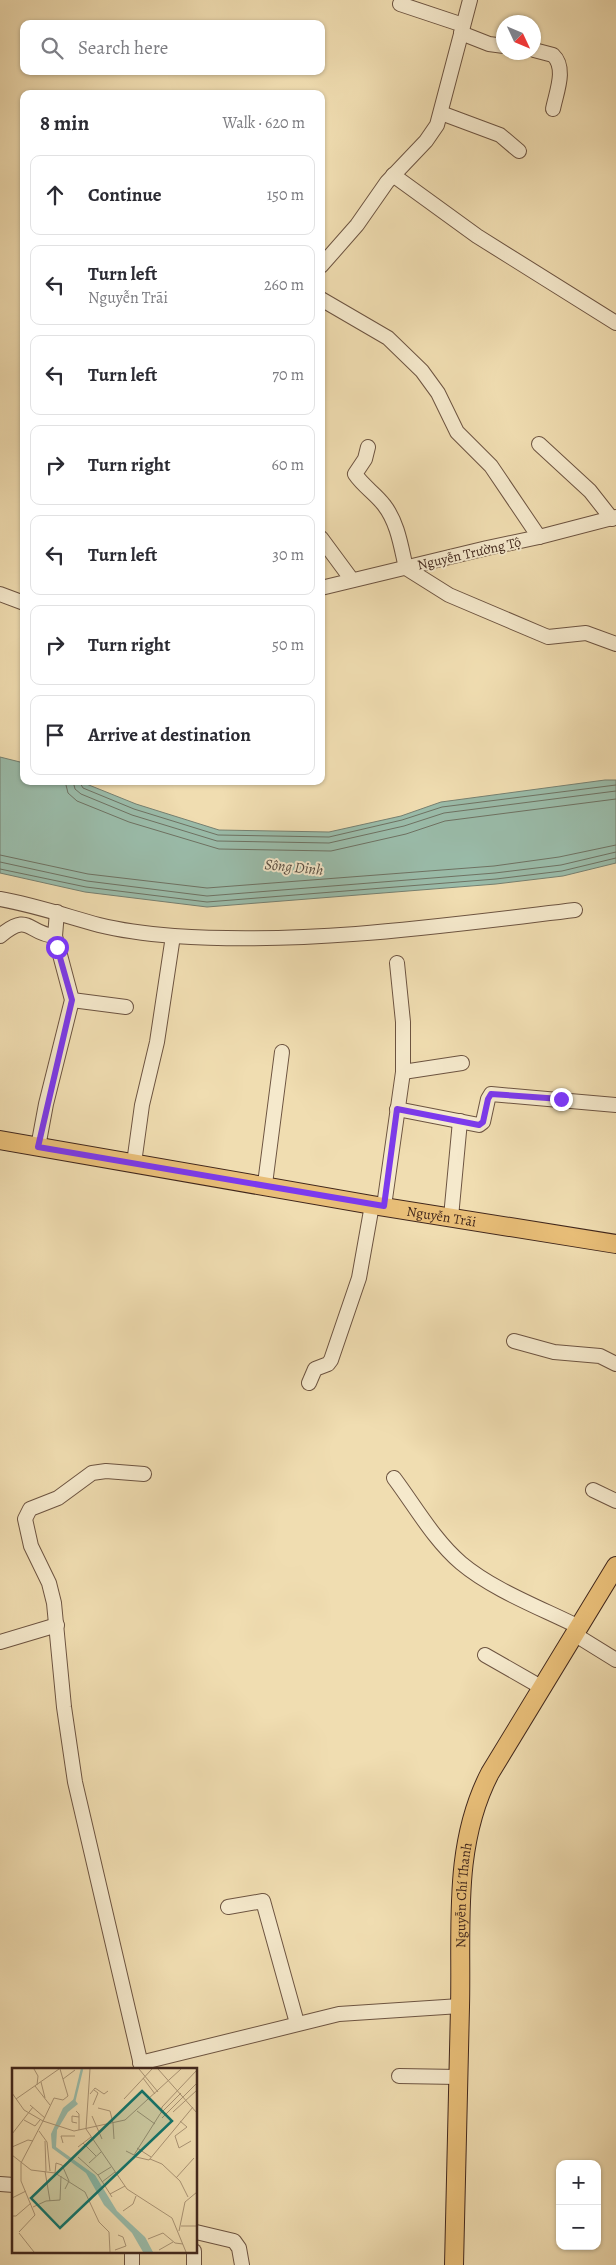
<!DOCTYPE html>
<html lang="en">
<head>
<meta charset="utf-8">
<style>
	:root { --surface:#fff; --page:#f7f7f7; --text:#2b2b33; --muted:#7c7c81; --line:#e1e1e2 }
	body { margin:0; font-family:Alegreya,serif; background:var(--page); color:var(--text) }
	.controls { position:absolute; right:15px; bottom:15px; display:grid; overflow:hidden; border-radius:10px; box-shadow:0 1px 4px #0004 }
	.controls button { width:45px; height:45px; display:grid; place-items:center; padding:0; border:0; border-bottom:1px solid var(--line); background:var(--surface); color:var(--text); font:25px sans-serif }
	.compass { position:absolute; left:496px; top:15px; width:45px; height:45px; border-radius:50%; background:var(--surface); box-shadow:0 1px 4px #0004; rotate:134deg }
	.stop { position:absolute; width:15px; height:15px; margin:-11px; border:4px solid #7c3aed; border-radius:50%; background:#fff }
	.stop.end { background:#7c3aed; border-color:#fff; box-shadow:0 1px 5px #0008 }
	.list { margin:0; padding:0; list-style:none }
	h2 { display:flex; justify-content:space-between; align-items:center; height:65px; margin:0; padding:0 20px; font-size:21px }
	h2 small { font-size:16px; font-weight:400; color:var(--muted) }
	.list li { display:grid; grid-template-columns:32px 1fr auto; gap:15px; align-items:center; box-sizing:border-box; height:80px; margin:0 10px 10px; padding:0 10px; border:1px solid var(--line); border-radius:10px }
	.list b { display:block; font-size:19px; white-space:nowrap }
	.list p { margin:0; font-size:16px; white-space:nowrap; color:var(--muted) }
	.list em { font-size:16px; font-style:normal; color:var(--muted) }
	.icon { flex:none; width:28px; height:28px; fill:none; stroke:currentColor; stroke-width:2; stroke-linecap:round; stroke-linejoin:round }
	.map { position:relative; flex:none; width:616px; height:2265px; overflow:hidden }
	.search { position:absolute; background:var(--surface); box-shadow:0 1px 4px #0004; left:20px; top:20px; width:305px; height:55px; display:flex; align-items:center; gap:12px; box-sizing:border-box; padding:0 18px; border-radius:10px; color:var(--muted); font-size:19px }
	.panel { position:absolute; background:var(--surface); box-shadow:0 1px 4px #0004; left:20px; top:90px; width:305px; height:695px; border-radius:10px }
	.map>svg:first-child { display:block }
	.water { fill:#9abcaa; stroke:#768071 }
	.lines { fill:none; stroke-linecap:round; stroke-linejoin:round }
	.shore { stroke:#6e7263; stroke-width:1 }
	.minor-casing { stroke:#6d5441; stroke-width:16 }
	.major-casing { stroke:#41271c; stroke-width:20 }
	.minor { stroke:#f5e9cc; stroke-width:14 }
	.major { stroke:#e8be78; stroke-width:18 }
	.route { stroke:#7c3aed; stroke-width:6 }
	.labels { text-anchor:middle; stroke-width:4; stroke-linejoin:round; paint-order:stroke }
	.street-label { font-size:14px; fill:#41271c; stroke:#f5e9cc }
	.water-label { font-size:15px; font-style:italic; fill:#574c40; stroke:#f5e9cc }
	.inset-river { fill:none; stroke:#9abcaa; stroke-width:2.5 }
	.inset-road { fill:none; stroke:#aa9475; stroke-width:1 }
	.view { fill:#0f766e; fill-opacity:0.15; stroke:#0f766e; stroke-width:2.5 }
	.inset-edge { fill:none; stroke:#41271c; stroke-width:2.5 }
</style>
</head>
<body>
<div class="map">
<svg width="616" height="2265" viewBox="0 0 616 2265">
	<rect width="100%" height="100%" fill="#f0ddb1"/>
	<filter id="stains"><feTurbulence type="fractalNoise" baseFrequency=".004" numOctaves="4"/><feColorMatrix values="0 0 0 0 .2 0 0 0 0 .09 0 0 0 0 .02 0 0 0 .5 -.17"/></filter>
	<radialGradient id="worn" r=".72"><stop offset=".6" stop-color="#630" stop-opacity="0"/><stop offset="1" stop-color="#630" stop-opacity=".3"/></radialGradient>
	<path class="water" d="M0,757L24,763V781H79L136,804L219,830L329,832L401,816L441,802L605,780H616V863L563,876L496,884L207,907L85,892L0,873Z"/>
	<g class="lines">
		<g class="shore">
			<path d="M65,781L68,793L77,801L129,822L219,849L331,851L406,834L445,821L616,799"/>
			<path d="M73,781L75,789L81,794L132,815L217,841L329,843L404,826L444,813L616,791"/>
			<path d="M79,781L83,788L134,809L218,835L329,837L402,820L442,807L616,785"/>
			<path d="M0,855L88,874L207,888L494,866L559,857L616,845"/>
			<path d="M0,862L87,881L207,896L495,873L561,865L616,852"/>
			<path d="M0,869L86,887L207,902L496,879L562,871L616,858"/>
		</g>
		<g class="minor-casing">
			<g id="minor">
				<path d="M400,4L463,25"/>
				<path d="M461,33L489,44L504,46"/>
				<path d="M534,50L553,55C567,68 556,93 553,109"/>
				<path d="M441,113L500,135L519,151"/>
				<path d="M393,175L477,236L616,323"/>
				<path d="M321,266L357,225L387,182L426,141L437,125L470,0"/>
				<path d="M321,299L388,338L422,371L438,393L457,432L491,466L539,537"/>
				<path d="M539,444L590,491L612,519"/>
				<path d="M368,447L365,459L355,474C363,486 376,494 384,505C398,523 401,547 406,568L449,595L548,637L586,633L616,644"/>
				<path d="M321,538L352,580"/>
				<path d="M321,588L487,548L539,537L616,517"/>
				<path d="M0,594L24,603"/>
				<path d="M0,899C34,905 66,916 99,925C123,931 149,934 174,936C308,945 442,926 575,910"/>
				<path d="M0,936C30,911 27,934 55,936"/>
				<path d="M72,1000L126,1007"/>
				<path d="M403,1072L462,1063"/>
				<path d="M397,1109L479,1125L483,1122L488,1099L491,1094L616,1105"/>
				<path d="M38,1147L46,1104L72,1000L55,936L57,912"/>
				<path d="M134,1163L142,1105L157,1042L173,936"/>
				<path d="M265,1184L282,1052"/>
				<path d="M384,1206L403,1072V1022L397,963"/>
				<path d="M451,1217L460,1121"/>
				<path d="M514,1341L554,1352L600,1356L616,1364"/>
				<path d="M309,1383L315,1369L328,1364L331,1360L359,1278L372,1205"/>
				<path d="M394,1478C415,1506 434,1540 461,1563C493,1590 541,1608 579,1627"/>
				<path d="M593,1490L616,1501"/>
				<path d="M574,1634L616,1660"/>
				<path d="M0,1642L57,1625"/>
				<path d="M485,1655L541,1687"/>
				<path d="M228,1907L263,1901L297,2023"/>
				<path d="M140,2063L339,2014L460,2006"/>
				<path d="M142,2069L75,1782L64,1707L54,1603L49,1583L31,1546L25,1519L30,1509L58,1498L92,1473L106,1471L144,1474"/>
				<path d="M399,2076L458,2077"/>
				<path d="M0,2184L14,2185"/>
				<path d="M196,2232L234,2241L239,2248L242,2265"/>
				<path d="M194,2251V2265"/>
				<path d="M132,2265V2251"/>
			</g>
		</g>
		<g class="major-casing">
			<g id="major">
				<path id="s1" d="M0,1140L372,1205L616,1244"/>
				<path id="s2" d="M454,2265C456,2179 458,2093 460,2007C462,1928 452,1846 490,1773L616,1566"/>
			</g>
		</g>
		<use href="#minor" class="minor"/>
		<use href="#major" class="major"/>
	</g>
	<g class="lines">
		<path class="route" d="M57,947L72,1000L38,1147L384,1206L397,1109L479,1125L483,1122L488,1099L491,1094L561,1099"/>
	</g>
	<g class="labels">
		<g class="street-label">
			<text transform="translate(469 553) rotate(-13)" y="5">Nguyễn Trường Tộ</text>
			<text dy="5" stroke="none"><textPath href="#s1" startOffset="448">Nguyễn Trãi</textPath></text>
			<text dy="5" stroke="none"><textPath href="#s2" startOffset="370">Nguyễn Chí Thanh</textPath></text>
		</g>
		<g class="water-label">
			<text transform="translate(294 867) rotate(6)" y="5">Sông Dinh</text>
		</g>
	</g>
	<g transform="translate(12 2068)">
		<rect width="185" height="185" fill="#f0ddb1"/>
		<path d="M62,31L66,36L56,44L45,62L44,79L83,107L105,143L133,169L141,184H131L120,165L92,137L74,105L40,80L39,66L51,40Z" fill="#9abcaa"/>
		<path class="inset-river" d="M62,34L70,1"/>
		<path class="inset-road" d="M22,1L26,8L25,17M127,1L146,24M146,1L185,45M131,10L143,26M51,11L63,2M29,14L33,30M23,18L38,37M0,25L12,42L31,53L42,30L51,32L56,28L48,1M78,26L83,20L92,26L96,23M4,31L47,1M112,31L140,1M18,37L33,50M81,37L86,25L82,22M86,40L98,43L101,55M64,43L67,46V62M125,43L143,56M161,44L184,23M149,45L150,39L185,2M80,48L90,71M150,50L185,15M12,52L23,58L28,52M168,53L175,59L163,68L167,80L179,73M65,55L60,54V48L67,49M101,55L102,71M74,61L78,1M74,61L115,121L160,150L174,184M27,63L35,74L38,103M0,66L21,39M33,73L34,103M51,75L49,68H63M71,75L84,88M0,79L16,72L21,73M66,79L79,69M125,80L139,89M114,83L122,87L148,46L169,25M0,87L19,102L43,105L73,124L87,154L97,164L98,184M66,89L86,107L100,129M124,89L137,92L181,39M138,91L150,96L168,113L176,129M77,95L89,84M33,103L38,133M43,105L44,95L50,97L57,113L53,121M86,107L99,99M164,110L182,90M90,114L103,104M98,126L113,118M0,130L14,123M21,139L34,133L48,132L49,108M111,143L121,136L124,128M0,148H4L19,135M169,158H185M167,163L173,134L185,124M7,164L23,147L9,113V95L31,53L62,63L113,52L169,1M7,165L22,184M136,171L151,165L163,175L171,176M103,182L114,178L111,169L106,167M147,182L161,174"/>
		<path class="view" d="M130,23L160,53L48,160L19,130Z"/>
		<rect width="185" height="185" class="inset-edge"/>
	</g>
	<rect width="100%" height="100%" filter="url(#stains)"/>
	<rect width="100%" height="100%" fill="url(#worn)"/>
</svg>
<div class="controls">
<button>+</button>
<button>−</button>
</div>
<svg class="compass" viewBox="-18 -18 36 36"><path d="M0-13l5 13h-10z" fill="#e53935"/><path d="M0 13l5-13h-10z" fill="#7c7c81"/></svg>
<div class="stop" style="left:57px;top:947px"></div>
<div class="stop end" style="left:561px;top:1099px"></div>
<div class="search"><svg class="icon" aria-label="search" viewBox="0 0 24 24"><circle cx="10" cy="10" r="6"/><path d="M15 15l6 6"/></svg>Search here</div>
<section class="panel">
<h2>8 min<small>Walk · 620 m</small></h2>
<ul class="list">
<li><svg class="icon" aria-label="ahead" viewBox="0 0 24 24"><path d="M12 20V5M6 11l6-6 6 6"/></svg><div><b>Continue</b></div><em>150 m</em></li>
<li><svg class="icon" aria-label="left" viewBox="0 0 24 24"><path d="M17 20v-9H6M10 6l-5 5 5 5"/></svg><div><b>Turn left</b><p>Nguyễn Trãi</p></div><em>260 m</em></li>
<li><svg class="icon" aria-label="left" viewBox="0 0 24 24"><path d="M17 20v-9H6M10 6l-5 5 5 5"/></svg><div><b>Turn left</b></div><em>70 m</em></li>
<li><svg class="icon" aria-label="right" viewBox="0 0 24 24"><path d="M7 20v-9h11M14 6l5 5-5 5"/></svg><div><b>Turn right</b></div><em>60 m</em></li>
<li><svg class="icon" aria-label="left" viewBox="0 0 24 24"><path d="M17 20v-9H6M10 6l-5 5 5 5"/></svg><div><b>Turn left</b></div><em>30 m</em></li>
<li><svg class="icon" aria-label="right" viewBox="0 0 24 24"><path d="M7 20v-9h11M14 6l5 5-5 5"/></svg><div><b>Turn right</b></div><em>50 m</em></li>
<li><svg class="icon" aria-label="arrive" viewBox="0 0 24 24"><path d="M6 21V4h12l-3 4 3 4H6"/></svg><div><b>Arrive at destination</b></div></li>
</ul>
</section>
</div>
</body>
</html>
